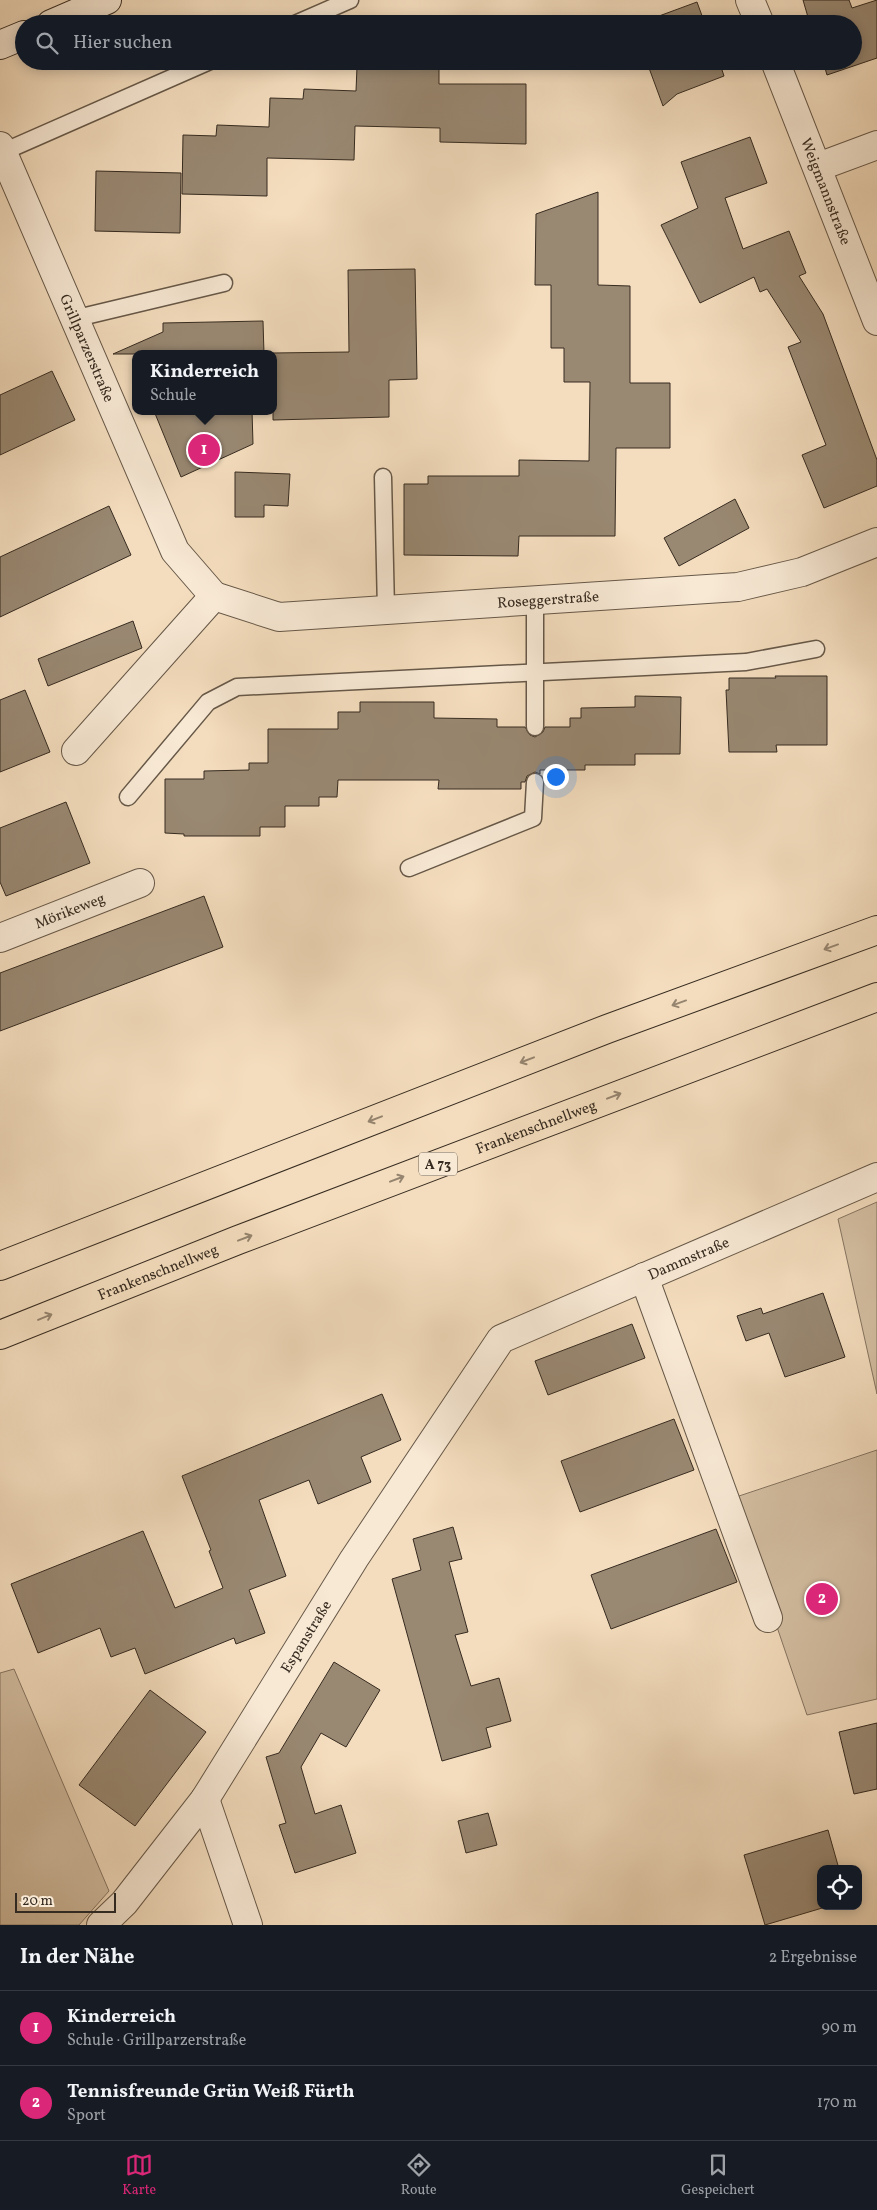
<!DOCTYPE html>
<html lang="de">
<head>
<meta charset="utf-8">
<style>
	:root { --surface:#171b24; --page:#20242c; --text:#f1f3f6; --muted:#9ea1a6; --line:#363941; --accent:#db2777 }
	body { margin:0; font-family:Vollkorn,serif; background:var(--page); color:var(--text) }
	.controls { position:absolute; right:15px; bottom:15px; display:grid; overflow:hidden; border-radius:10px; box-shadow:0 2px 12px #0003 }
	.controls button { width:45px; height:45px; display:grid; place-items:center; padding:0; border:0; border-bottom:1px solid var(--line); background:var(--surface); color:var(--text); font:25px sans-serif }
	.scale { position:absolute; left:15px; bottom:12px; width:101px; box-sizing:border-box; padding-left:5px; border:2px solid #362b20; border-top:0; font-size:14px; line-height:18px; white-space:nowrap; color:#362b20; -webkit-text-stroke:4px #f8e9d5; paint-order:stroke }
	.you { position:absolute; left:555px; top:776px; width:18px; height:18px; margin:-12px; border:4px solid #fff; border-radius:50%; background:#1a73e8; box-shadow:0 0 0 8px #1a73e833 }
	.badge { display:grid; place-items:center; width:32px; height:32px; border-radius:50%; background:var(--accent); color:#fff; font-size:16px; font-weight:700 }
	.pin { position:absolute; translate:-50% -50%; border:2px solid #fff; box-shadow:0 1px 5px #0006 }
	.popup { position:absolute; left:132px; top:350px; width:145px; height:65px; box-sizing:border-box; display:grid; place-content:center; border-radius:10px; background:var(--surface); filter:drop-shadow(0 1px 4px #0005); font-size:16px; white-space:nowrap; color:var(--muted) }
	.popup b { font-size:19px; color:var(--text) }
	.popup::after { content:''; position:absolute; left:50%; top:100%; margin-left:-10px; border:10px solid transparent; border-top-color:var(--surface) }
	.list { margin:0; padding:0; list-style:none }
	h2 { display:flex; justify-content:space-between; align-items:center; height:65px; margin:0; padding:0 20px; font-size:21px }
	h2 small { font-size:16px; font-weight:400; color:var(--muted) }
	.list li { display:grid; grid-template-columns:32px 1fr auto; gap:15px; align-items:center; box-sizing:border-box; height:75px; padding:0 20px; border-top:1px solid var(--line) }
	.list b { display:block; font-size:19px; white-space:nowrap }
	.list p { margin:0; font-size:16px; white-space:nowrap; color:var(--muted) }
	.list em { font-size:16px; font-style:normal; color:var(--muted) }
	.icon { flex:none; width:28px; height:28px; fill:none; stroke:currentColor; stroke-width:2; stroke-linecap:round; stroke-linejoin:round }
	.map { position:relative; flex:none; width:877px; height:1925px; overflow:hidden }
	.search { position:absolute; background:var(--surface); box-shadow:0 2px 12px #0003; left:15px; right:15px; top:15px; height:55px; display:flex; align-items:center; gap:12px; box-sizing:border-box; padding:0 18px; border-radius:28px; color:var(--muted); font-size:19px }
	.sheet { height:215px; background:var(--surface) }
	nav { display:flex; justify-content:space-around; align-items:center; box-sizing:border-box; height:70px; border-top:1px solid var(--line); background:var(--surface); font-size:14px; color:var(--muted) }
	nav a { display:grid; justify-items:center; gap:2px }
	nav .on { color:var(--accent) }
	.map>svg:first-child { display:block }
	.green { fill:#d4bfa3; stroke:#857562 }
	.building { fill:#998872; stroke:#362b20 }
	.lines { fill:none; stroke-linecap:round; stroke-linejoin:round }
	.service-casing { stroke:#665848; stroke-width:19 }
	.minor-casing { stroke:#665848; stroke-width:30 }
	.secondary-casing { stroke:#362b20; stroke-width:30 }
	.motorway-casing { stroke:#362b20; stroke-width:30 }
	.service { stroke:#f8e9d5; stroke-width:16 }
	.minor { stroke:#f8e9d5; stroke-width:28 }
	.secondary { stroke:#f8e9d5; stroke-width:28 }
	.motorway { stroke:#f4ddbe; stroke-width:28 }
	.oneway { stroke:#95846f }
	.labels { text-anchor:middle; stroke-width:4; stroke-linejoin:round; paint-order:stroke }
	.shield { fill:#f8e9d5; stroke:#706456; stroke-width:1 }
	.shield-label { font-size:14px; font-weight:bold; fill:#362b20 }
	.street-label { font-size:15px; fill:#362b20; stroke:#f8e9d5 }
</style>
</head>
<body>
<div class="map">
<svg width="877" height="1925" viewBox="0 0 877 1925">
	<rect width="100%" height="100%" fill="#f4ddbe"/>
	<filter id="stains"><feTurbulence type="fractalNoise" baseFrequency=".004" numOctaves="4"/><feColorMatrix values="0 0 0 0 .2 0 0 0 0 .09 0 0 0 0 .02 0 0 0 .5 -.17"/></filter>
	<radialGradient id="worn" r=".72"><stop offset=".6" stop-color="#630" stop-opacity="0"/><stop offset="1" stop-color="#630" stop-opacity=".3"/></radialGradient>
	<g class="green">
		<path d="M877,1202V1394L838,1219Z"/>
		<path d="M877,1450V1699L807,1715L733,1498Z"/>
		<path d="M14,1669L109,1891L79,1925H0V1673Z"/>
	</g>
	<g class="building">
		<path d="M803,0H849L852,8L877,0V58L827,75L823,61H853V24H810Z"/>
		<path d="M697,2L705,24H661L659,16Z"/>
		<path d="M668,61H719L724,76L677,94L663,106L649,68Z"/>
		<path d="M357,67L439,68V84H526V144L440,142V128L355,126L354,160L267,158V196L182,194L183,135L216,136L217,125L269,127L270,98L303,99L304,89L356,91Z"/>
		<path d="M750,137L767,183L725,198L743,249L789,231L806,273L799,276L823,314L877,460V486L824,508L802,455L826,445L788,347L801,342L767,289L760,292L754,277L700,303L661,225L698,208L681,162Z"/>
		<path d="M96,171L181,173L180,233L95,231Z"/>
		<path d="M598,192V285L630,286V383H670V448H616L615,536H519L518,556L404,555V484H428V476H519V460L589,461L590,382H564V348H551V285H535L536,214Z"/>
		<path d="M415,269L417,379L389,380V417L273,420V353L349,352L348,270Z"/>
		<path d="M263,321L264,354H113L163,332V323Z"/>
		<path d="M52,371L75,420L0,455V395Z"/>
		<path d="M154,411H252L253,444L181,477Z"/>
		<path d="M235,472L290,474L288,506L264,505V517H235Z"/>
		<path d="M735,499L749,528L679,566L664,538Z"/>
		<path d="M109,506L131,555L0,617V557Z"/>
		<path d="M133,621L142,648L48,686L38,659Z"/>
		<path d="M775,676H827V745H776L777,752H729L726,690H729V678H776Z"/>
		<path d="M25,690L50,752L0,772V700Z"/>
		<path d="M635,696L681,697L680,754H635V765H585V770H540V774L535,772L527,776L525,782H521V789H438L439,780H338L337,797H319V806H285V827H260V836H184V834L165,833V779H204V771L249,770V763H268V729H338V712H360V702H434V718L497,719V727H525L530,735L535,737L543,732L545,727H570V718H581V708L635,707Z"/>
		<path d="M66,802L90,863L6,896L0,882V828Z"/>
		<path d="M204,896L223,947L0,1031V973Z"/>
		<path d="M823,1293L845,1357L785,1377L769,1333L746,1341L737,1316L761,1308L763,1314Z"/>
		<path d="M632,1324L645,1358L548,1395L535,1361Z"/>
		<path d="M382,1394L401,1440L361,1457L371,1482L318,1504L309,1480L259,1500L286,1576L249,1590L265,1633L236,1644L234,1638L145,1674L135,1648L111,1657L100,1628L38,1653L11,1584L143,1531L175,1608L223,1588L209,1551L211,1550L182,1476Z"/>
		<path d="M674,1419L694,1470L580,1512L561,1461Z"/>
		<path d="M453,1527L462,1559L449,1562L468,1632L455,1635L471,1686L499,1678L511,1721L486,1728L491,1747L442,1761L392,1579L421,1570L413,1539Z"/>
		<path d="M716,1529L737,1582L611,1629L591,1575Z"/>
		<path d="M334,1662L380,1690L346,1747L321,1733L301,1767L315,1814L341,1805L356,1853L295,1873L279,1825L286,1823L266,1757L279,1753Z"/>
		<path d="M150,1690L206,1732L135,1826L79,1785Z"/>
		<path d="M877,1723V1789L854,1794L839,1732Z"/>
		<path d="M488,1813L497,1845L466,1853L458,1821Z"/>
		<path d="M828,1830L839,1869H821V1906H829L765,1925L744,1855Z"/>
	</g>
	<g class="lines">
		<g class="service-casing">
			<g id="service">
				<path d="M295,24L350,0"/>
				<path d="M3,152L210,61"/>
				<path d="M73,319L224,283"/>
				<path d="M383,477L386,610"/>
				<path d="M535,601V727"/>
				<path d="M128,797L208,702L237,687L746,662L816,649"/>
				<path d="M409,868L533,818L535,782"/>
			</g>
		</g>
		<g class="minor-casing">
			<g id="minor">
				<path d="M750,0L760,24"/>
				<path id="s1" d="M775,61L877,321"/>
				<path id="s2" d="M0,146L175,551L214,596"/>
				<path d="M818,167L877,145"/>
				<path id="s3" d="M214,596L279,617L738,587L802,572L877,542"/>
				<path d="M76,751L214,596"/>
				<path id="s4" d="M0,938L140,883"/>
				<path d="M644,1277L768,1618"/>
				<path d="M205,1799L248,1925"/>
				<path id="s5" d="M101,1925L124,1903L205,1799L354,1559L501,1339L877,1177"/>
			</g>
		</g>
		<g class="secondary-casing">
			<g id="secondary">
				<path d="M51,24L107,0"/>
				<path d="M0,45L24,35"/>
			</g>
		</g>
		<g class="motorway-casing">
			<g id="motorway">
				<path d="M0,1266L607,1029L877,930"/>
				<path id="s6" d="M0,1335L238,1240L877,997"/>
			</g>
		</g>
		<use href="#service" class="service"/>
		<use href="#minor" class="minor"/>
		<use href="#secondary" class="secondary"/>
		<use href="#motorway" class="motorway"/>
	</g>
	<defs><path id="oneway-shaft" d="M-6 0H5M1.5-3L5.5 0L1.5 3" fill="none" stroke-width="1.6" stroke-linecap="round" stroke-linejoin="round" transform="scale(1.25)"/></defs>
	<g class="oneway">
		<use href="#oneway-shaft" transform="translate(831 947) rotate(160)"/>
		<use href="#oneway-shaft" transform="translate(679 1003) rotate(160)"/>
		<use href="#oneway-shaft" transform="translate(527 1060) rotate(159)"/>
		<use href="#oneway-shaft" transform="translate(614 1096) rotate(-21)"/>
		<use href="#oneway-shaft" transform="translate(375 1119) rotate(159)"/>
		<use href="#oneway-shaft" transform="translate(397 1179) rotate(-21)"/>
		<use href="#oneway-shaft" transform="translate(245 1238) rotate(-21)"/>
		<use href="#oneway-shaft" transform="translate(45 1317) rotate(-22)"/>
	</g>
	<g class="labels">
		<rect class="shield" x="419" y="1152.5" width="38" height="23" rx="4"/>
		<g class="shield-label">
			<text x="438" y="1169">A 73</text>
		</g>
		<g class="street-label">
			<text dy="5" stroke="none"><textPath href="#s1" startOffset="140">Weigmannstraße</textPath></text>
			<text dy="5" stroke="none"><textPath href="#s2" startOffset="220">Grillparzerstraße</textPath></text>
			<text dy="5" stroke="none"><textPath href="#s3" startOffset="338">Roseggerstraße</textPath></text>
			<text dy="5" stroke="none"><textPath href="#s4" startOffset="75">Mörikeweg</textPath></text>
			<text dy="5" stroke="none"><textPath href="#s6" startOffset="575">Frankenschnellweg</textPath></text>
			<text dy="5" stroke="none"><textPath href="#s5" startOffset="915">Dammstraße</textPath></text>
			<text dy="5" stroke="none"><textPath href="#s6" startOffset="170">Frankenschnellweg</textPath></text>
			<text dy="5" stroke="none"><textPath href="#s5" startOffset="355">Espanstraße</textPath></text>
		</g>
	</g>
	<rect width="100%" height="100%" filter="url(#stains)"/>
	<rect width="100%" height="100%" fill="url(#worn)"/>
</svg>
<div class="controls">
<button><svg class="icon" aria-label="locate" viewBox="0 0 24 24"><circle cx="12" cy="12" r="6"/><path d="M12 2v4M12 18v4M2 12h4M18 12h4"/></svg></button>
</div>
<div class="scale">20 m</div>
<div class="you"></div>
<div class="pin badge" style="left:204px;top:450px">1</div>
<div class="popup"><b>Kinderreich</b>Schule</div>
<div class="pin badge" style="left:822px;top:1599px">2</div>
<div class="search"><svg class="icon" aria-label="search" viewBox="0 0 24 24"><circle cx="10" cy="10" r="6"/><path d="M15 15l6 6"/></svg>Hier suchen</div>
</div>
<section class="sheet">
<h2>In der Nähe<small>2 Ergebnisse</small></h2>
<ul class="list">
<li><span class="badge">1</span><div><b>Kinderreich</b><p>Schule · Grillparzerstraße</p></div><em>90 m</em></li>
<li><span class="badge">2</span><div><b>Tennisfreunde Grün Weiß Fürth</b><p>Sport</p></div><em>170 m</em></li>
</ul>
</section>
<nav>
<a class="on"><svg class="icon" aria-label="map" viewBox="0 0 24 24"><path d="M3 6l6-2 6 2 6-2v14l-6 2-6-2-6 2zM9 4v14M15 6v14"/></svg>Karte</a>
<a><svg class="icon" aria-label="directions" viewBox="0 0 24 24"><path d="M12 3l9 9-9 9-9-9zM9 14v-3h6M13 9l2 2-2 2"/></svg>Route</a>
<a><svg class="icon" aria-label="saved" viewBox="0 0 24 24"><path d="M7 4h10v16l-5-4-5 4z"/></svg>Gespeichert</a>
</nav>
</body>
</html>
